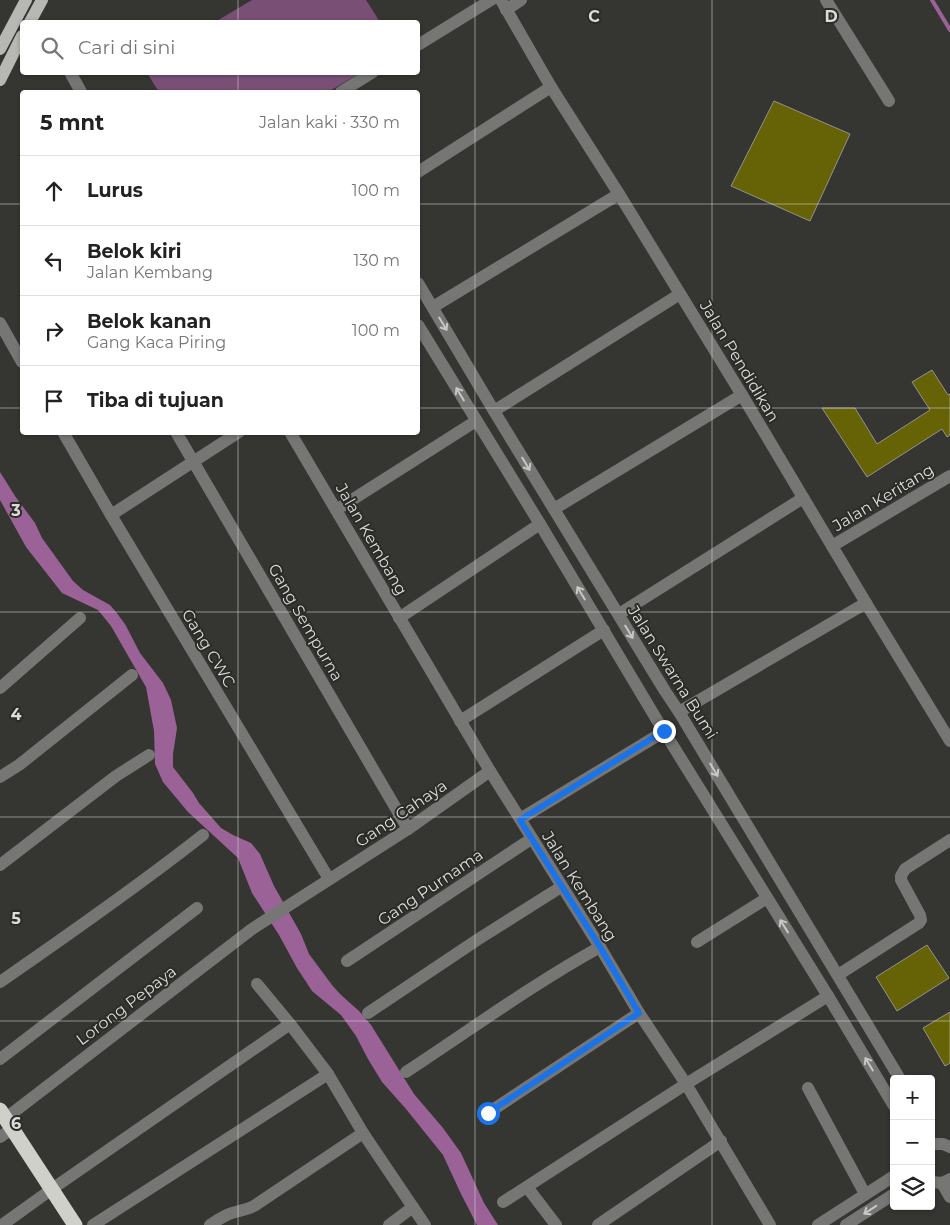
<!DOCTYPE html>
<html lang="id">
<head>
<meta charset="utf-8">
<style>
	:root { --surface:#fff; --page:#f6f6f6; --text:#222; --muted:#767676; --line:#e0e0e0 }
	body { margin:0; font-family:Montserrat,sans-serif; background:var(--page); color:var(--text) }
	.controls { position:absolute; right:15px; bottom:15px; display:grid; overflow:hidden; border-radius:5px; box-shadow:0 1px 4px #0004 }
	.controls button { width:45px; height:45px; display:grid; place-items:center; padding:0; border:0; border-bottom:1px solid var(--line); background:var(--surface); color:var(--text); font:25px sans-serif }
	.stop { position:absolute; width:15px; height:15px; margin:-11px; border:4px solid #1a73e8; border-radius:50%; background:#fff }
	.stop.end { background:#1a73e8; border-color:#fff; box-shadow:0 1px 5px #0008 }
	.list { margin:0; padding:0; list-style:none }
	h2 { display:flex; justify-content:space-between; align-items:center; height:65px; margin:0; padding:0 20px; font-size:21px }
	h2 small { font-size:16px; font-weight:400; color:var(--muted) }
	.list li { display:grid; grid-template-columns:32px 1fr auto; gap:15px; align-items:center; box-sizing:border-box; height:70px; padding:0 20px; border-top:1px solid var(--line) }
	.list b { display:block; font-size:19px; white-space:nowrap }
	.list p { margin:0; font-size:16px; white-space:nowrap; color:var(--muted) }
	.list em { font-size:16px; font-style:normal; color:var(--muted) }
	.icon { flex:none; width:28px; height:28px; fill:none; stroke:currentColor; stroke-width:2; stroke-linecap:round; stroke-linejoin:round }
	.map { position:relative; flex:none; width:950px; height:1225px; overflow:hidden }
	.search { position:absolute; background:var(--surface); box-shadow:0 1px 4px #0004; left:20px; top:20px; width:400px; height:55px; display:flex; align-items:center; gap:12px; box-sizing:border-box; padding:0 18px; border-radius:5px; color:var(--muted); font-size:19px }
	.panel { position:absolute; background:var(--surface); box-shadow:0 1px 4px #0004; left:20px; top:90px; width:400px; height:345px; border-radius:5px }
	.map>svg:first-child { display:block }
	.green { fill:#794f76 }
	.water { fill:#9b6297 }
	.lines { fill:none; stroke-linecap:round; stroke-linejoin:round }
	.stream { stroke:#9b6297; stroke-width:4 }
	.building { fill:#666307; stroke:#93938e }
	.minor { stroke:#767674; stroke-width:12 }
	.major { stroke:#b7b7b3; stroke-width:12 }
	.highway { stroke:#d0d0cb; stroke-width:15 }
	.oneway { stroke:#c7c7c5 }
	.route { stroke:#1a73e8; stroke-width:6 }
	.grid { fill:none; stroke:#dbdbd9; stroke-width:1; stroke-opacity:0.55 }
	.labels { text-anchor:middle; stroke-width:4; stroke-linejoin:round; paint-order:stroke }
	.street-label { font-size:16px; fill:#dbdbd9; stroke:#2b2b28 }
	.grid-label { font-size:16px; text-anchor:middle; font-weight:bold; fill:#dbdbd9; stroke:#2b2b28; stroke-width:4; stroke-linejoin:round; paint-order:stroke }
</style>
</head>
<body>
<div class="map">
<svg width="950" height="1225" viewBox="0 0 950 1225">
	<rect width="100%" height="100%" fill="#353532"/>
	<g class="green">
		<path d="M252,0H366L380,22H215Z"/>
		<path d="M147,73H360L328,92H159Z"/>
	</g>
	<path class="water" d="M0,472L15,496L35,523L42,538L73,581L83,590L110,605L116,612L125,624L140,653L163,683L171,700L177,728L173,754V767L193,793L199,803L221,828L233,835L251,843L260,854L274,886L301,934L309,954L332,985L341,995L359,1011L371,1025L414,1094L443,1128L461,1153L484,1203L498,1225H477L461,1194L443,1155L406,1109L382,1082L368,1059L356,1036L341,1015L312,991L297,968L279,935L252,893L238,858L188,812L163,782L155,764L154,731L146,687L111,626L98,610L62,593L26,547L0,500Z"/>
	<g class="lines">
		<path class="stream" d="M932,0L950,30"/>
	</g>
	<g class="building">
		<path d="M774,101L850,134L810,221L731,186Z"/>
		<path d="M932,370L948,395L950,394V435L947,437L942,429L867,477L822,408H855L877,444L930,410L912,382Z"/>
		<path d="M927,945L949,978L897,1011L876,977Z"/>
		<path d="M950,1012V1063L945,1066L923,1028Z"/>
	</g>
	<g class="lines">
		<g class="minor">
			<path d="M501,0L551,87L619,194L742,395L866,603L950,741"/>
			<path d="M826,0L889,101"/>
			<path d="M506,10L521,0"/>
			<path d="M418,45L491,0"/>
			<path d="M70,72L81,92"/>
			<path d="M341,92L373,72"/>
			<path d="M418,172L551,87"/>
			<path d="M418,283L494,411L665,691L679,712L900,1079"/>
			<path d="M433,307L619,194"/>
			<path d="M0,323L22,362"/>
			<path d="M418,325L540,524L657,720L828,996L894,1106"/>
			<path d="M494,411L680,294"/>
			<path d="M63,432L111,515L329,879"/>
			<path d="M176,432L408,829"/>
			<path d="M290,432L490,771L600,947L639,1013L686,1084L770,1225"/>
			<path d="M554,509L742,395"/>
			<path d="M336,510L476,421"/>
			<path d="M111,515L239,432"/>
			<path d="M832,546L950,476"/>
			<path d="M619,614L803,498"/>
			<path d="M399,618L540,524"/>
			<path d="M0,688L80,618"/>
			<path d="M679,712L866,603"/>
			<path d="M460,721L604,630"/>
			<path d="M0,777L19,765L132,675"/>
			<path d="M520,819L665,731"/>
			<path d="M0,865L116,776L149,755"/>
			<path d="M697,942L767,898"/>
			<path d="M347,961L531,839"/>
			<path d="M838,975L919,923L921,920L920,915L901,880V876L905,869L950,840"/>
			<path d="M0,982C68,935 137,887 203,835"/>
			<path d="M257,984L290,1024L328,1074L363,1133L425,1225"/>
			<path d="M368,1013L477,940L561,887"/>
			<path d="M0,1059L197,908"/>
			<path d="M406,1072C470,1030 533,984 600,947"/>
			<path d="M808,1088L865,1194"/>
			<path d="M488,1113L639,1013"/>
			<path d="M6,1118L252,929L408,829L490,771"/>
			<path d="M0,1137L13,1128"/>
			<path d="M931,1144H943L950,1147"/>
			<path d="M931,1182L942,1183L950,1179"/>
			<path d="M942,1183L950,1197"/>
			<path d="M527,1187L556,1225"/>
			<path d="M503,1202L686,1084L828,996"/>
			<path d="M2,1225L52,1189L290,1024"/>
			<path d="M93,1225L328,1074"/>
			<path d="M210,1225C216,1221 222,1217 229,1214C237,1211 246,1210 254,1206L363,1133"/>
			<path d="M389,1225L413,1207"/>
			<path d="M598,1225L721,1141"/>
			<path d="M818,1225L894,1176"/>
			<path d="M846,1225L894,1194"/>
		</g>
		<g class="major">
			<path d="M30,22L42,0"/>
			<path d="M0,49L26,0"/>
			<path d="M0,80L22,36"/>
		</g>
		<path class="highway" d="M0,1110L75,1225"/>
	</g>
	<defs><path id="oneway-shaft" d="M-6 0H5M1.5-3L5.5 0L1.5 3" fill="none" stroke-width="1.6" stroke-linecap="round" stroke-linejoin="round" transform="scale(1.25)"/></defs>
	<g class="oneway">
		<use href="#oneway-shaft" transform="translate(443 324) rotate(59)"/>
		<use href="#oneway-shaft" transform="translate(460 394) rotate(-121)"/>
		<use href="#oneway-shaft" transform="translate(526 464) rotate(59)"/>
		<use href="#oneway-shaft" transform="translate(581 593) rotate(-121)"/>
		<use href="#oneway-shaft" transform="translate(629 632) rotate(59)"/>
		<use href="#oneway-shaft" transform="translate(714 770) rotate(59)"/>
		<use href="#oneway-shaft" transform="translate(784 926) rotate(-122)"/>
		<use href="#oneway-shaft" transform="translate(869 1064) rotate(-121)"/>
		<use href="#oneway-shaft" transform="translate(870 1210) rotate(147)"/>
	</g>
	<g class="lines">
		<path class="route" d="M488,1113L639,1013L600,947L520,820L664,731"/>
	</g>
	<path class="grid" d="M238,0V22M475,0V1225M712,0V1225M238,72V92M0,204H22M418,204H950M0,408H22M418,408H950M238,432V1225M0,612H950M0,817H950M0,1021H950"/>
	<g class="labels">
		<g class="street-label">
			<text transform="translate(740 361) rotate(59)" y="6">Jalan Pendidikan</text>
			<text transform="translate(883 497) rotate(-31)" y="6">Jalan Keritang</text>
			<text transform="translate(372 539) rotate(60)" y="6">Jalan Kembang</text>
			<text transform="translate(306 622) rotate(60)" y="6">Gang Sempurna</text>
			<text transform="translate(209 648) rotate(59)" y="6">Gang CWC</text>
			<text transform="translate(673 672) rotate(58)" y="6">Jalan Swarna Bumi</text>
			<text transform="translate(401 813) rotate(-34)" y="6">Gang Cahaya</text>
			<text transform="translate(580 886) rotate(58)" y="6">Jalan Kembang</text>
			<text transform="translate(430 887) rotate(-34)" y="6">Gang Purnama</text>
			<text transform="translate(126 1005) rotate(-37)" y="6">Lorong Pepaya</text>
		</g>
	</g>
	<g class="grid-label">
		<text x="594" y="22">C</text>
		<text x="831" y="22">D</text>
		<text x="16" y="516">3</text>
		<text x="16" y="720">4</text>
		<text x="16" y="924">5</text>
		<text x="16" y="1129">6</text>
	</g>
</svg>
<div class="controls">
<button>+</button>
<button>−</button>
<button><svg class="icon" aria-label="layers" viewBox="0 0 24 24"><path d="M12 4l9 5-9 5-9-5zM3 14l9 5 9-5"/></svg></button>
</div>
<div class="stop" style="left:488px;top:1113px"></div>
<div class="stop end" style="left:664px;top:731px"></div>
<div class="search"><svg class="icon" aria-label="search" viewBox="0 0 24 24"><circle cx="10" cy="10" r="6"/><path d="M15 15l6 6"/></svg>Cari di sini</div>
<section class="panel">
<h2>5 mnt<small>Jalan kaki · 330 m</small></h2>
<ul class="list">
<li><svg class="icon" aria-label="ahead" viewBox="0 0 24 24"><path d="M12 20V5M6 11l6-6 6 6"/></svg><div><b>Lurus</b></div><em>100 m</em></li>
<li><svg class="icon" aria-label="left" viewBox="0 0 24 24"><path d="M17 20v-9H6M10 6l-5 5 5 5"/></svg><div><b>Belok kiri</b><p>Jalan Kembang</p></div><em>130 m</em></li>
<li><svg class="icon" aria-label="right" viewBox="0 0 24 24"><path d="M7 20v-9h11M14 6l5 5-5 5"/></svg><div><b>Belok kanan</b><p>Gang Kaca Piring</p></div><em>100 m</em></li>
<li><svg class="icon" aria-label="arrive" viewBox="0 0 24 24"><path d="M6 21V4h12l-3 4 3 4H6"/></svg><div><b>Tiba di tujuan</b></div></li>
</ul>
</section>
</div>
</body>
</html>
